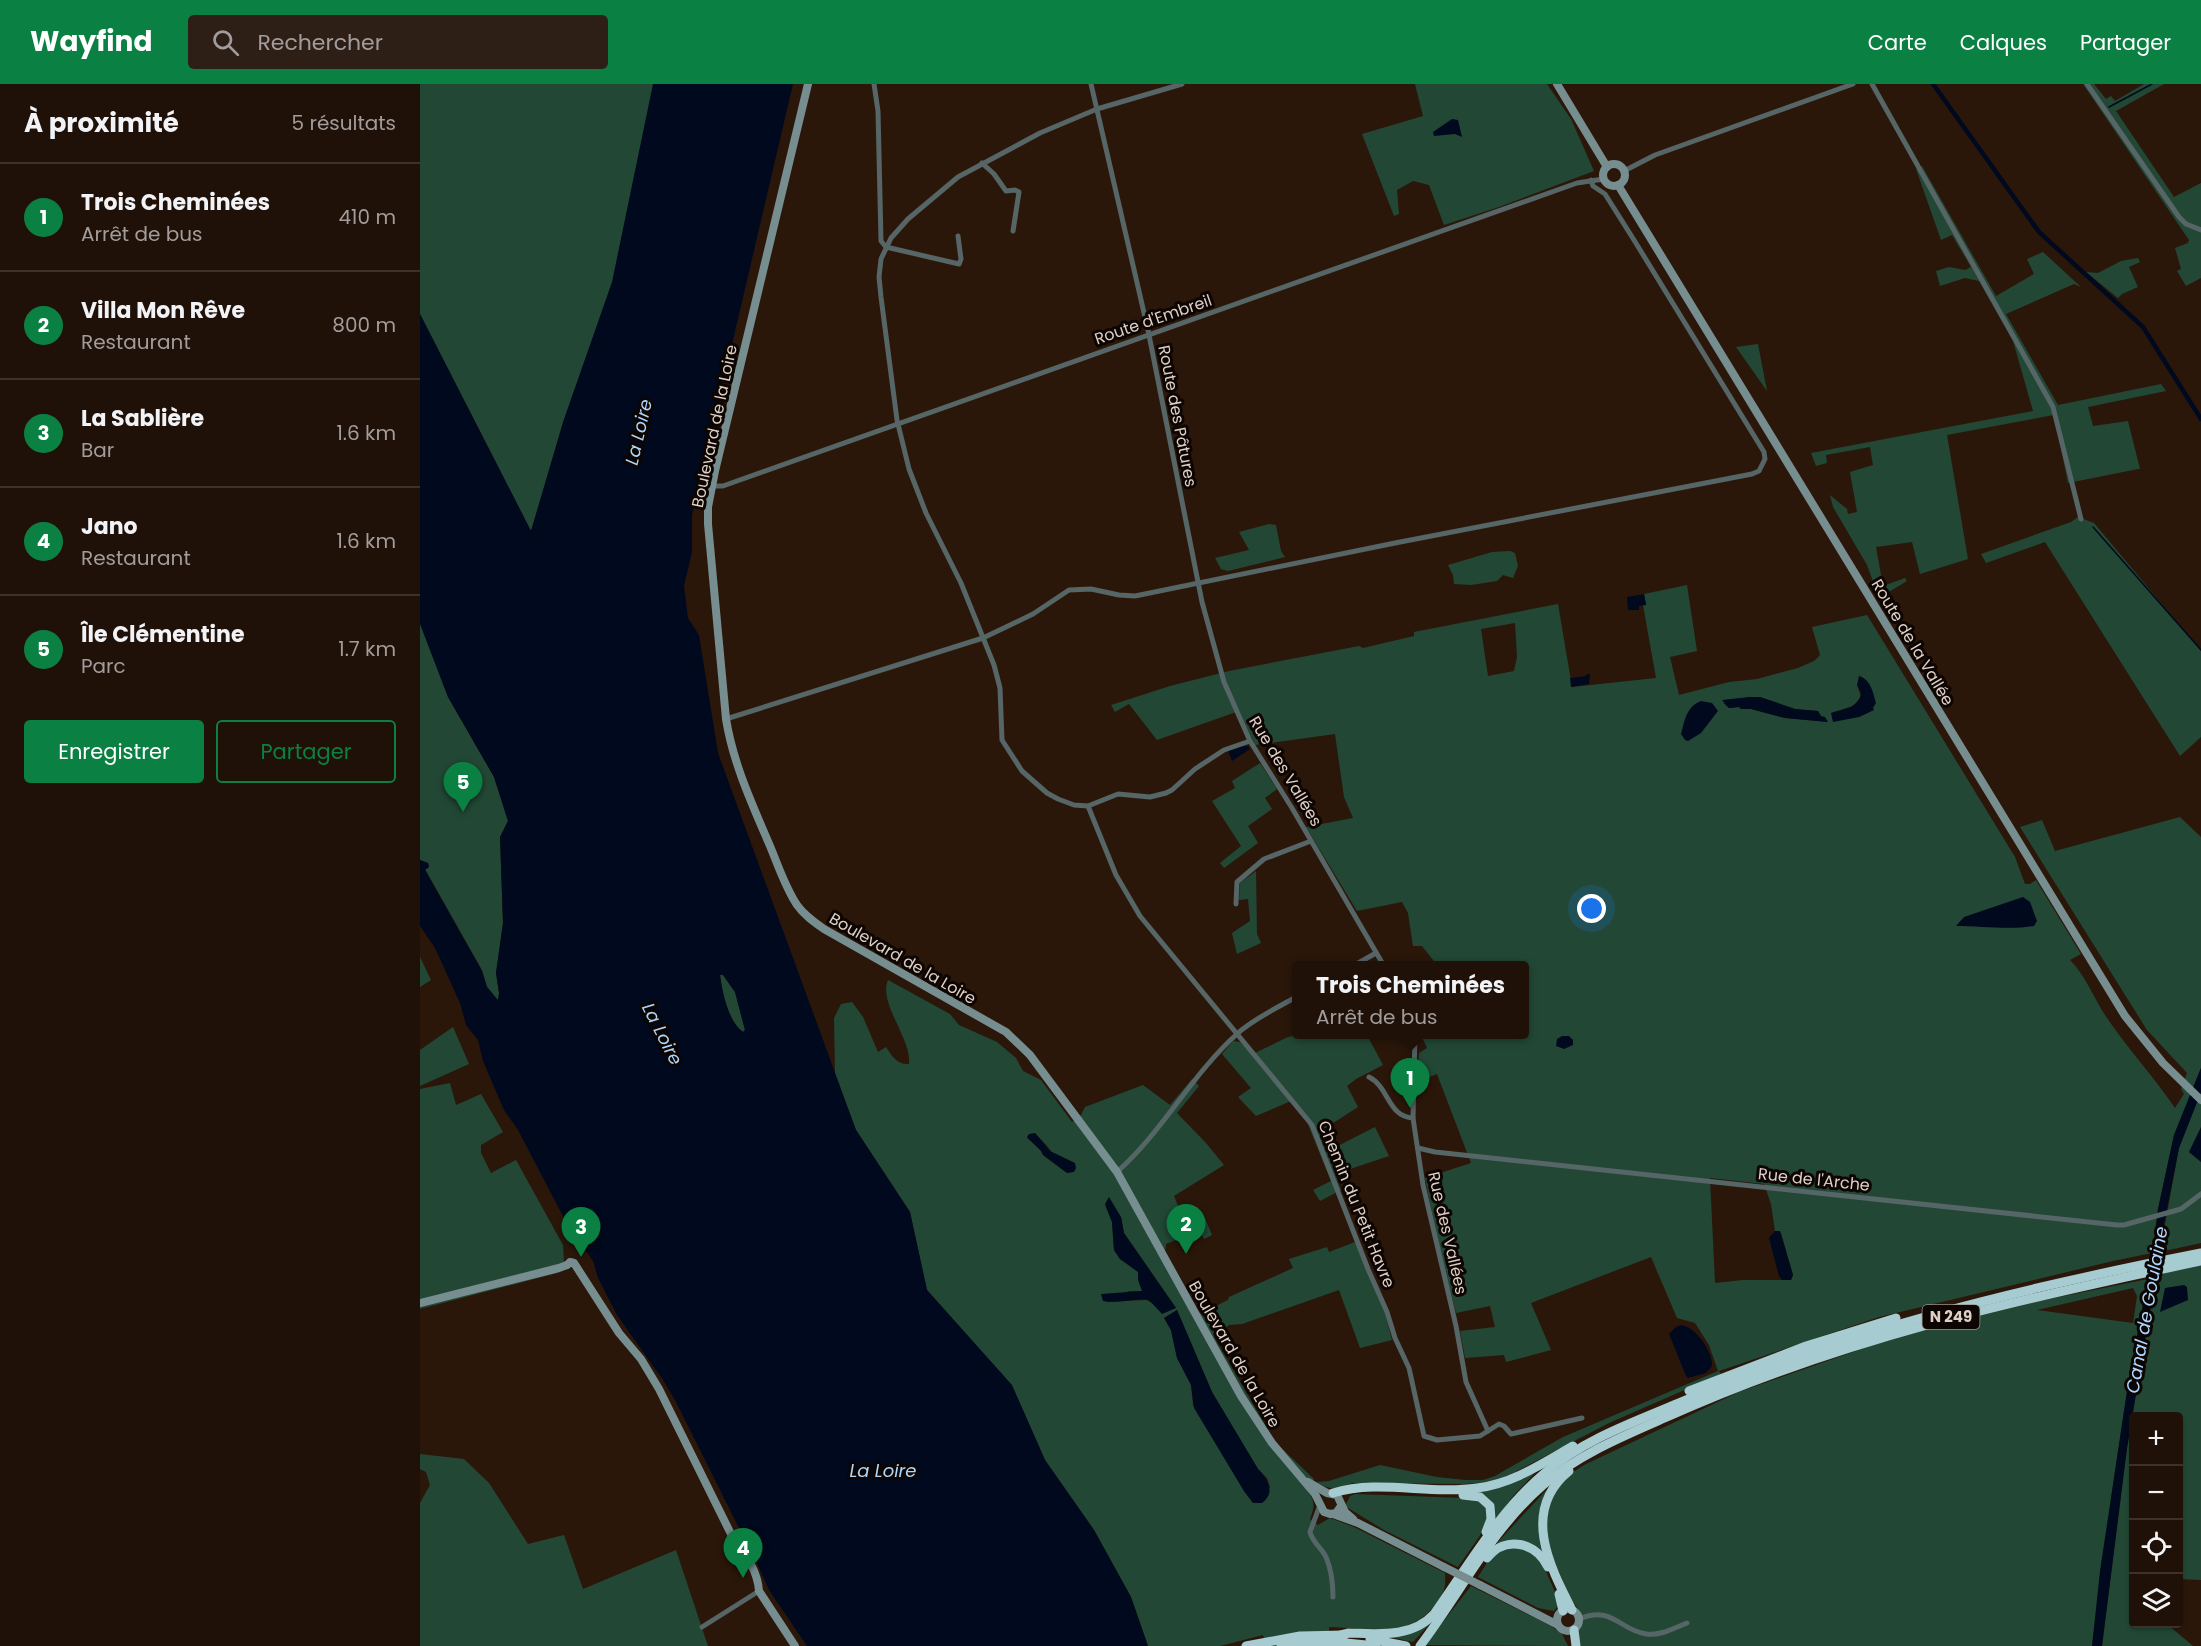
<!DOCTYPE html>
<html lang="fr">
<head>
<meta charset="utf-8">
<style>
	:root { --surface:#201108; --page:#2d1f16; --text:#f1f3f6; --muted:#a29d9c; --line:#3d3129; --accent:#0b8043 }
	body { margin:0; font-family:Poppins,sans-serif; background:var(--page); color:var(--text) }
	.controls { position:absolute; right:18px; bottom:18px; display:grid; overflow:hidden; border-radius:6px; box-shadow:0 2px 4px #0004 }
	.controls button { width:54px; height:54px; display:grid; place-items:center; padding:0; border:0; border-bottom:2px solid var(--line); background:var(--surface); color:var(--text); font:30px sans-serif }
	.you { position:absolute; left:1172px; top:825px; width:21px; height:21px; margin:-15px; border:4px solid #fff; border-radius:50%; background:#1a73e8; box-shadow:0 0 0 9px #1a73e833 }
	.badge { display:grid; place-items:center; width:39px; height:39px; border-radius:50%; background:var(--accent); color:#fff; font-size:20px; font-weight:700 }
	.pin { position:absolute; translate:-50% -50px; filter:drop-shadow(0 2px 3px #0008) }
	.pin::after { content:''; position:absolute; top:32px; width:21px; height:18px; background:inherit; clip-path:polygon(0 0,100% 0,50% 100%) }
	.popup { position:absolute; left:872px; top:877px; width:237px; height:78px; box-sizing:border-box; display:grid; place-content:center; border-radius:6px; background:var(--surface); filter:drop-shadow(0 2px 4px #0005); font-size:20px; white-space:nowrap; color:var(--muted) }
	.popup b { font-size:22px; color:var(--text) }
	.popup::after { content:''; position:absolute; left:50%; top:100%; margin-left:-12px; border:12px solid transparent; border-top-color:var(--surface) }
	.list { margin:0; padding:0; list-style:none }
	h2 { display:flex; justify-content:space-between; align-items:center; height:78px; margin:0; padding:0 24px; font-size:26px }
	h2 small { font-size:20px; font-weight:400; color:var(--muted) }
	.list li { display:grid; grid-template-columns:39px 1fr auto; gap:18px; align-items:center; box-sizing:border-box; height:108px; padding:0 24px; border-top:2px solid var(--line) }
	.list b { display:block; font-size:22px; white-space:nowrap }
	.list p { margin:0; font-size:20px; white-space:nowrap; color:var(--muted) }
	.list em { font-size:20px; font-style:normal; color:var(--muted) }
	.actions { display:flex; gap:12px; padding:18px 24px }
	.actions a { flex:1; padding:14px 0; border:2px solid var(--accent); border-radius:6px; text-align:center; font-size:21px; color:var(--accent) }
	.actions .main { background:var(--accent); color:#fff }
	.icon { flex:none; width:33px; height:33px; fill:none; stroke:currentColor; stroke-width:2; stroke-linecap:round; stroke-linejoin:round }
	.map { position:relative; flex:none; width:1781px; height:1562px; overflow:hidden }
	header { display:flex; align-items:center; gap:36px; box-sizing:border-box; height:84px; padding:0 30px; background:var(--accent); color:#fff }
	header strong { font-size:28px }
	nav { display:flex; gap:33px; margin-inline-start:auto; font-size:21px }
	.search { width:420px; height:54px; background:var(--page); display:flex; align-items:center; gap:15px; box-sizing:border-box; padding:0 21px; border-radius:6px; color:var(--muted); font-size:22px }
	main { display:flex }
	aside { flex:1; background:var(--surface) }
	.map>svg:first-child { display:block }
	.green { fill:#224835; fill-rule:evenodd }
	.water { fill:#00091d; fill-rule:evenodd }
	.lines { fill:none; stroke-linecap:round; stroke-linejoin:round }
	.stream { stroke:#00091d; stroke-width:1.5 }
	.canal { stroke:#00091d; stroke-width:4.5 }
	.street { stroke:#566566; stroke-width:5 }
	.secondary { stroke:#778e91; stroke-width:8 }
	.highway { stroke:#a6cbd0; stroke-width:9 }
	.secondary-bridge { stroke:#778e91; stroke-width:8 }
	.labels { text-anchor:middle; stroke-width:6; stroke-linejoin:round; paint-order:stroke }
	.shield { fill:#0d0502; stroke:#9f938c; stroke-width:1.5 }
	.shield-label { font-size:15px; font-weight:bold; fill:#ded0c7 }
	.street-label { font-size:16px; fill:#ded0c7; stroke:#0d0502 }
	.water-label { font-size:18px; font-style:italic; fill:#acd6ff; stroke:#0d0502 }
</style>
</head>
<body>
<header>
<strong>Wayfind</strong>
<div class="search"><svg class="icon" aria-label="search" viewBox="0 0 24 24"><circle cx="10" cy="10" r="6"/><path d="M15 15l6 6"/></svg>Rechercher</div>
<nav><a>Carte</a><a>Calques</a><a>Partager</a></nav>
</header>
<main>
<aside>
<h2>À proximité<small>5 résultats</small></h2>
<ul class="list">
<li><span class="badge">1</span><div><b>Trois Cheminées</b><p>Arrêt de bus</p></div><em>410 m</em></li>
<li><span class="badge">2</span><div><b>Villa Mon Rêve</b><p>Restaurant</p></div><em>800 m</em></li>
<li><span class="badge">3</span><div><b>La Sablière</b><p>Bar</p></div><em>1.6 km</em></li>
<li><span class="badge">4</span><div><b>Jano</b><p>Restaurant</p></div><em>1.6 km</em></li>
<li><span class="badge">5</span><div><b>Île Clémentine</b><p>Parc</p></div><em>1.7 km</em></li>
</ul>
<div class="actions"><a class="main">Enregistrer</a><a>Partager</a></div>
</aside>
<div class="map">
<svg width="1781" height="1562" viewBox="0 0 1781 1562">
	<rect width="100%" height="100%" fill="#2b170a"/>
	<g class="green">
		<path d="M0,0H247L198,207L173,259L151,316L111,447L0,230Z"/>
		<path d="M995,0H1127L1151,35L1174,87L1079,123L1024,141L1009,101L993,97L977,106L979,130L974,132L942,50L1003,32Z"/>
		<path d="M1663,0H1674L1686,15L1691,12L1695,17L1724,0H1744L1696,27L1754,113L1781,99V194L1766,202L1757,187L1761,185L1755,164L1768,159L1769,156Z"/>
		<path d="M1502,82L1576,212L1614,190L1607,175L1623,168L1661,203L1654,200L1586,230L1638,321L1741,300L1746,307L1668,323L1673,342L1708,337L1720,385H1718L1648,399L1634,331L1527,351L1548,475L1500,490L1492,458L1456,463L1463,502L1485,494L1487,497L1467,509L1486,545L1482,546L1459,514L1447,481L1413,423L1410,411L1427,425L1428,430L1437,428L1430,388L1453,381L1450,363L1406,371L1407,379L1396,382L1391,369L1613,327L1593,257L1559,197L1545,194L1520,202L1516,187L1529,183L1545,186L1551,183L1532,151L1521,156L1496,85Z"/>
		<path d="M1718,174L1720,178L1709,183L1718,203L1702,210L1698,214L1666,188L1678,189L1701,177Z"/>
		<path d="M1338,260L1347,307L1316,263Z"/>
		<path d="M1658,433L1674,439L1781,567V653L1760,672L1625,458L1566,479L1561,470L1651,438Z"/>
		<path d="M849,440L856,441L861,467L865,473L808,487L801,485L795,474L829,466L819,448Z"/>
		<path d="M1090,467L1095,469L1098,482L1093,494L1083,491L1077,497L1051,501L1034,500L1033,491L1028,481L1072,468Z"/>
		<path d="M1267,501L1277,567L1250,573L1259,611L1309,598L1337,595L1378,584L1394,577L1400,571L1392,543L1447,531L1595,773L1605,800H1610L1616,796L1661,870L1650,876C1666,892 1674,915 1687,934C1708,965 1734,993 1755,1024L1764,1010L1761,1005L1767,989L1727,946L1600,743L1622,736L1635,767L1760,733L1781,753V984L1754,1051L1738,1125L1732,1169L1693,1177L1459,1233L1299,1287L1301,1290L1189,1339L1093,1389L1070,1398L1043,1400L932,1399C918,1405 910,1407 897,1398L909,1397L960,1381L1017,1393L1045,1396H1063L1075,1392L1143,1353L1298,1287L1289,1261L1275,1239L1257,1234L1231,1173L1111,1219L1131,1266L1086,1278L1084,1271L1045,1274L1040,1247L1075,1243L1070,1222L1036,1229L1019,1164L1005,1094L1051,1079L1017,990L997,998L999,969L1007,964L1001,951L1104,950V882L1017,881L1002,862H993L988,829L982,818L937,827L886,743L933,734L924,713L915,650L835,661L819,627L737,656L709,620L695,628L691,621L750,602L809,587L939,562L943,564L994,552V548L1138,520L1152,603L1236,594L1223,521L1226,520L1224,510ZM1095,539L1097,573L1094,587L1068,592L1061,545ZM1437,601L1451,627L1439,633L1411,629L1433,622L1441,613ZM1340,613L1375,625L1398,627L1401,633L1408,638L1365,634L1331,625H1321L1319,623L1309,624L1303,619ZM1290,1094L1344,1100L1351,1120L1355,1147H1358L1361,1149L1373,1191L1371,1196H1323L1295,1199Z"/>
		<path d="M0,539L28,613L74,693L88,737L80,753L83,839L76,889L79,909L78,917L67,903L62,886L5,785L9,783L8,779L0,776Z"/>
		<path d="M840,679L857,705L845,714L852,725L828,742L838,759L804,784L800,779L821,762L792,717L815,704L812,697Z"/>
		<path d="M836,787L837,850L841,859L817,870L812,849L830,837L828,815L819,816L820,799Z"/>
		<path d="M0,873L11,896L0,903Z"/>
		<path d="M300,890L303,891L315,908L325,946L323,948C308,937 302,907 300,890Z"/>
		<path d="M468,896L530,930L539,941L577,958L596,974L603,987L621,996L652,1038L661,1031L665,1023L723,1001L750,1021L772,995L779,1002L757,1029L786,1059L804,1081L754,1112L763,1134H785L792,1151L784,1155L779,1147L746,1160L745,1168L780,1230L808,1216L809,1213L873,1184L869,1175L907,1163L909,1168L935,1158L965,1229L972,1256L940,1264L919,1206L822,1240L809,1241L794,1253L855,1358L894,1395L886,1405C895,1416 895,1422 890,1435L898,1441L910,1434L934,1443L1025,1489C1026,1506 1024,1509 1014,1522C989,1555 945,1544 909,1543L910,1562H846L843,1551L800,1562H728L711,1513L674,1446L625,1376L592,1302L507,1206L490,1128L436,1046L415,991L414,934L421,920L432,918L443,933L458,968L466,963C472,972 477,981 489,980C492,955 458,919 468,896ZM615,1049L628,1063L647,1089L623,1071L622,1067L607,1054ZM685,1121L701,1133L704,1149L756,1224L732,1219L726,1216L685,1218L709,1207H723L719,1199V1188L700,1175L694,1166L692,1138ZM757,1226L792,1308L838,1385L847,1394L850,1403L839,1419H833L824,1407L773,1321L771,1301L757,1274L751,1246L744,1234Z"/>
		<path d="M33,943L49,980L0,1002V966Z"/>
		<path d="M879,951H947L963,981L936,995L927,1002L938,1023L899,1048L906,1068L955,1043L969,1072L915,1090L921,1106L900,1117L893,1106L911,1097L887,1038L871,1017L836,1032L818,1013L831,1004L802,970L813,957L820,958L833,970L868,953Z"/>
		<path d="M30,999L36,1021L61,1010L83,1048L61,1061V1069L71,1089L96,1076L143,1161L144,1178L137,1189L0,1225V1005Z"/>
		<path d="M1781,1008V1159L1740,1168L1759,1064Z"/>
		<path d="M1781,1181V1496L1759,1495L1758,1332H1714V1540H1747L1773,1562H1682L1707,1364L1736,1193L1741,1192L1742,1189Z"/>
		<path d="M1728,1195C1703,1316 1688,1439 1672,1562H1160L1158,1548L1162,1538L1161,1528L1151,1516L1134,1476L1123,1481L1140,1519L1134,1527L1118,1524L1058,1493L1070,1474L1077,1467V1459L1130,1402L1166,1380L1319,1308L1450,1262L1537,1237L1624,1216ZM1713,1204L1717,1212L1713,1239L1617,1226Z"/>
		<path d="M0,1370L44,1375L69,1399L108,1460L144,1451L163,1505L256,1466L288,1562H0V1419L10,1401L6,1388L0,1385Z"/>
		<path d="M1115,1389L1094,1411L1075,1436H1068L1059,1453L1038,1483L964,1446L925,1422L930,1412L935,1410L1044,1414L1056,1408Z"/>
		<path d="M1051,1502L1131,1542L1142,1550L1148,1562L1005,1561Z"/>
		<path d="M1015,1534L993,1558L965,1552Z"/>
	</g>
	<g class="water">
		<path d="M233,0H373L272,431V468L264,502L268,534L279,551L298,669L436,1046L490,1128L507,1206L592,1301L625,1376L674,1446L711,1513L728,1562H387L349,1506L327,1457L318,1442L256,1318L243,1296L197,1231L178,1194L173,1177L145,1136L98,1046L84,1026L63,977L58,956L46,941L40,919L15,864L0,842V776L8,779L9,783L5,786L62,887L67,903L78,916L79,909L76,889L83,839L80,753L88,737L74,693L28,613L0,540V230L111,447L143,338L192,198ZM300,891H303L315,908L325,946L323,948C308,938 302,907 300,891Z"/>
		<path d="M1032,35L1038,36L1042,53L1035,50L1014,52L1013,48Z"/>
		<path d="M1224,510L1226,521L1219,522V526H1208L1207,513Z"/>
		<path d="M1167,590H1170L1169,600L1151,603L1150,594L1166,592Z"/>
		<path d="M1439,592C1451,596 1453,608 1456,619L1453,624L1454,626L1439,633L1413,638L1411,629C1424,625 1439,624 1441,609L1437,601Z"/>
		<path d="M1329,613H1340L1375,625L1398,627L1401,632L1405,633L1408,638L1365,634L1331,625H1321L1319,623L1309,624L1302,616Z"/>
		<path d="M1281,617L1292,619L1298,627L1281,649L1268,657L1265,656L1261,650C1265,636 1266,623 1281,617Z"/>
		<path d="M824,662H828L830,665L812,677L808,667Z"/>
		<path d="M1603,813L1610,818L1617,837L1614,842C1590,846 1560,842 1536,842L1544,833Z"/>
		<path d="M1142,952H1149L1153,956V961L1144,965L1136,962L1137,955Z"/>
		<path d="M1781,984V1008L1759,1064L1743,1145L1707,1364L1682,1562H1672L1680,1487L1708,1300L1734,1163L1738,1125L1754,1051Z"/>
		<path d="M1781,1043V1078L1769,1068Z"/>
		<path d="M615,1049L630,1067L655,1079L656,1084L654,1088L647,1089L623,1071L621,1067L607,1053L609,1050Z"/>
		<path d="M689,1113L701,1133L704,1149L756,1224L742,1230L729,1216C713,1214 699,1220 683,1217L681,1210L722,1207L718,1196V1188L700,1175L694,1166L692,1138L685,1120Z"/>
		<path d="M1355,1147H1360L1373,1191L1371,1196H1362L1359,1192L1349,1154Z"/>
		<path d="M1764,1201L1767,1203L1768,1216L1740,1228L1745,1204Z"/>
		<path d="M757,1226L792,1308L838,1385C848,1395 856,1409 842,1419H833L824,1407L774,1324L771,1301L757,1274L751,1246L744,1234Z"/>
		<path d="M1261,1241C1276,1243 1293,1268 1292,1282L1286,1289L1268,1294L1266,1292L1249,1250L1256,1243Z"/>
	</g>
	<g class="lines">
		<g class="stream">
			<path d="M1689,23L1732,0"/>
			<path d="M1673,443L1781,566"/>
		</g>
		<path class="canal" d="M1513,0L1619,148L1723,243L1781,335"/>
		<g class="street">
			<path d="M454,0L458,27L461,157L466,163L539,180L541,175L538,152"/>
			<path d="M671,0L728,246L782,518L804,598L830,657L872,724L964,882"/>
			<path d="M762,0L677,25L620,49L538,93L488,135L471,154L461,175L459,193L461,213L477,336L489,385L506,429L541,499L574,581L580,604L582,656L602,687L627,709L638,715L654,721L668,722L698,710L730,713L746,709L752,706L775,685L804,666L830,657"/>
			<path d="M1452,0L1633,323L1661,435"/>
			<path d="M1667,0L1759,133L1766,140L1781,146"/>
			<path d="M562,79L574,90L586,107L595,106L599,108L593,147"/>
			<path d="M1204,87L1235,71L1433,0"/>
			<path d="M292,402H303L1157,99L1184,95"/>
			<path d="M306,635L563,554L613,530L649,506L671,505L699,511L715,512L975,459L1332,390L1339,387L1345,375L1344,368L1214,156L1185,110L1173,102L1171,96"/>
			<path d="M668,722L696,791L720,832L892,1041L948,1185L967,1228L975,1254L989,1284L1004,1352L1017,1356L1060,1352L1079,1340L1084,1342L1091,1350L1162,1334"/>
			<path d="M816,820L817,798L844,775L891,757"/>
			<path d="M933,882L956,869"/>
			<path d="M995,950L993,1034L1003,1101L1036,1242L1046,1298L1068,1347"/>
			<path d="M949,993C969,1003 968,1033 993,1034"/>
			<path d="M998,1064L1015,1068L1697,1141H1704L1761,1125L1781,1110"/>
			<path d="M697,1088C743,1047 772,990 818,949C835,934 857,924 876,913"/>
			<path d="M900,1421L890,1448C892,1458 902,1464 906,1473C911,1485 913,1500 913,1513"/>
			<path d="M1159,1535C1193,1521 1199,1546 1226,1550C1241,1552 1254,1544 1267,1539"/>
			<path d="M282,1543L339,1507"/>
		</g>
		<g class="secondary">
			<path d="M388,0L295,387L288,423V440L306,635C313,679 332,720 350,762C358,781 365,803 377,821C384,831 394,838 404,845L586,948L610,971L697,1088L821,1312L852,1359L895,1410L904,1428L910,1430L916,1429L921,1422"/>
			<path d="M1137,0L1187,83"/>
			<circle cx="1194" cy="91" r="11"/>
			<path d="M1198,101L1705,932L1743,979L1781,1016"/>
			<path d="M147,1181L150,1178L154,1179L199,1249L221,1275L239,1305L311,1450C323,1465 338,1488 339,1507L375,1562"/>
			<path d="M0,1219L139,1184L147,1181"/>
			<path d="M888,1398L907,1409L917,1411L925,1428L933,1435"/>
			<path d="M913,1430L938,1439L1024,1483"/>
			<path d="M1060,1501L1138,1541"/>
			<circle cx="1148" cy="1536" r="11"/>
		</g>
		<g class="highway">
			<path d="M1269,1307L1386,1262L1476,1234"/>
			<path d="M1149,1387C1101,1426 1129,1481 1152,1526"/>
			<path d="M913,1409C959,1395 1009,1411 1057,1404C1092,1400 1123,1379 1153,1362"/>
			<path d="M1043,1411L1060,1413L1070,1422L1071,1435L1066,1448"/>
			<path d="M1067,1474C1085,1451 1116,1458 1128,1483"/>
			<path d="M1139,1510L1143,1527"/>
			<path d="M1154,1546L1156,1562"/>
			<path d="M920,1551L928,1549C958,1550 992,1554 1014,1530C1049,1481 1079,1427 1126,1388C1163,1356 1214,1338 1259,1319C1427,1246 1602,1204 1781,1169"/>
			<path d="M950,1555L986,1562"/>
			<path d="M826,1562L880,1552L925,1551"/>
			<path d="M861,1562L916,1558L956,1562"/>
			<path d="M1000,1562C1041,1508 1071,1446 1123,1401C1159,1370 1204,1352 1247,1333C1420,1255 1595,1216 1781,1177"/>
		</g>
		<path class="secondary-bridge" d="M1024,1483L1060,1501"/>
	</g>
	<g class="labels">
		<rect class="shield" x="1502.5" y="1221" width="57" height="24" rx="4.5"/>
		<g class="shield-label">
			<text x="1531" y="1238">N 249</text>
		</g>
		<g class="street-label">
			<text transform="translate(733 235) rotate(-19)" y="6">Route d'Embreil</text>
			<text transform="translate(758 332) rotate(79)" y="6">Route des Pâtures</text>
			<text transform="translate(294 342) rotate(-78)" y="6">Boulevard de la Loire</text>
			<text transform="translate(1493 558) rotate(59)" y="6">Route de la Vallée</text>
			<text transform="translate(866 687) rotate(59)" y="6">Rue des Vallées</text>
			<text transform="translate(483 874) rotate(30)" y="6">Boulevard de la Loire</text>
			<text transform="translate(1394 1095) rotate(6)" y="6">Rue de l'Arche</text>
			<text transform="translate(937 1120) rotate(68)" y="6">Chemin du Petit Havre</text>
			<text transform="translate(1028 1149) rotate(77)" y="6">Rue des Vallées</text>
			<text transform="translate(815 1270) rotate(60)" y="6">Boulevard de la Loire</text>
		</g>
		<g class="water-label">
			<text transform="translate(219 348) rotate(-77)" y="6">La Loire</text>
			<text transform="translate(242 950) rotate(63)" y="6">La Loire</text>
			<text transform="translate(1727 1226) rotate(-80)" y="6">Canal de Goulaine</text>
			<text x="463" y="1393">La Loire</text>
		</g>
	</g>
</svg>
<div class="controls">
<button>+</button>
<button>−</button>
<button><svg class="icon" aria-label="locate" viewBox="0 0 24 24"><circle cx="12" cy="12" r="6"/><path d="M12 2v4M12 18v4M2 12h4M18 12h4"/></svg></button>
<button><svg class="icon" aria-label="layers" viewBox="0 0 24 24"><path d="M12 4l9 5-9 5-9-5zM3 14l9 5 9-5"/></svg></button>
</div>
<div class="you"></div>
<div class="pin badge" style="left:990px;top:1024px">1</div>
<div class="popup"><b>Trois Cheminées</b>Arrêt de bus</div>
<div class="pin badge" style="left:766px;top:1170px">2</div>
<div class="pin badge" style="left:161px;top:1173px">3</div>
<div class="pin badge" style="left:323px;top:1494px">4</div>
<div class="pin badge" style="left:43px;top:728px">5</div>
</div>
</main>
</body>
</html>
